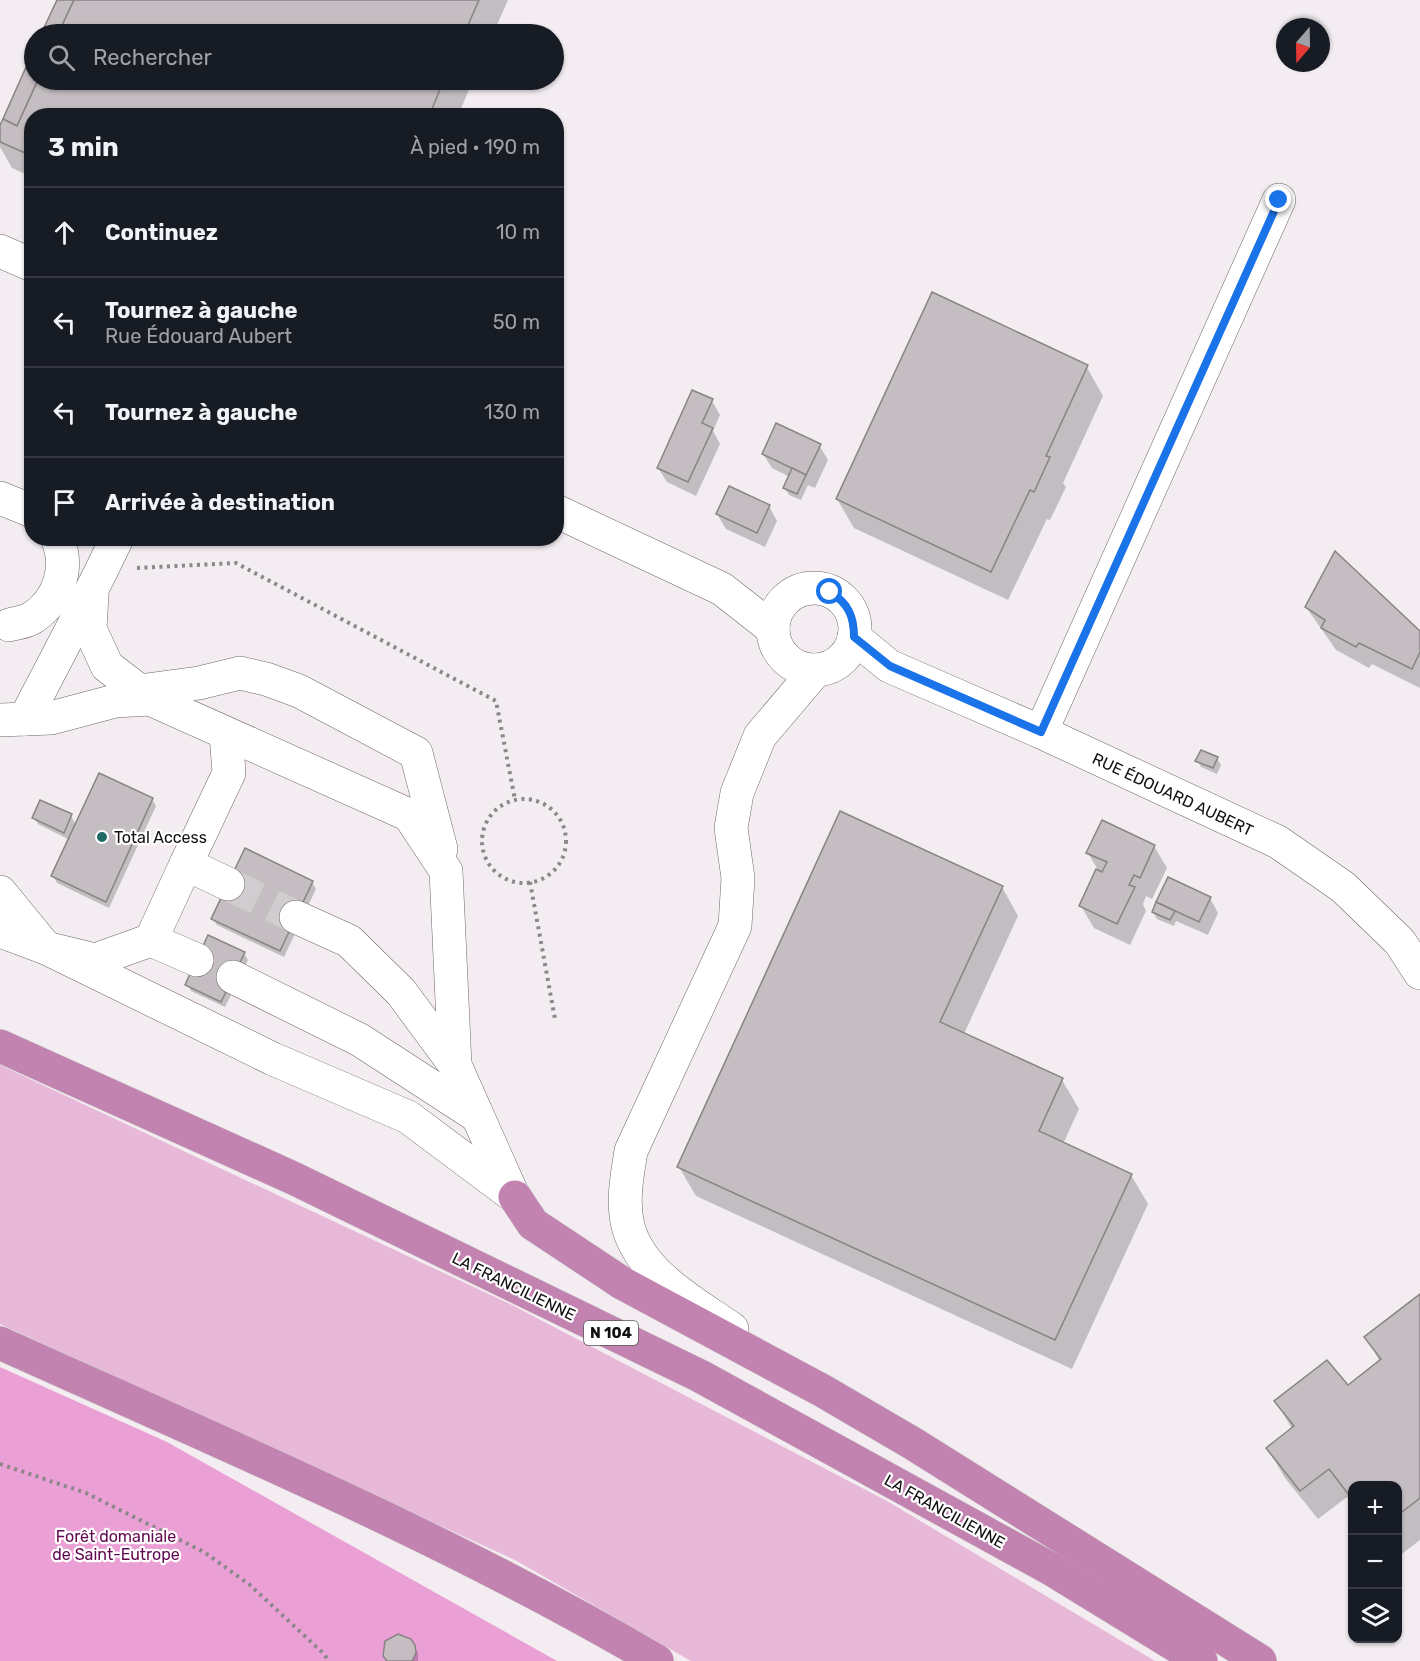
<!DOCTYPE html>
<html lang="fr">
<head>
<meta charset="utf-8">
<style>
	:root { --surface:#171b24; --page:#20242c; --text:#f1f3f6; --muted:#9ea1a6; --line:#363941 }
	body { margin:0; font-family:Rubik,sans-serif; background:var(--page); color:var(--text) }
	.controls { position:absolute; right:18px; bottom:18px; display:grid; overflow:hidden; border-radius:12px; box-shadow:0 2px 4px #0004 }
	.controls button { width:54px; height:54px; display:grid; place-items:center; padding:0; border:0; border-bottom:2px solid var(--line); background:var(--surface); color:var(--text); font:30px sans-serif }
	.compass { position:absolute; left:1276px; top:18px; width:54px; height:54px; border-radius:50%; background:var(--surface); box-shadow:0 2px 4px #0004; rotate:200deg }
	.stop { position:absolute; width:18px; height:18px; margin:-14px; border:4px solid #1a73e8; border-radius:50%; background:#fff }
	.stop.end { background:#1a73e8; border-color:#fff; box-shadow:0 2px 6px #0008 }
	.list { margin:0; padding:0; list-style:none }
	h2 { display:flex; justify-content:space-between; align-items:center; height:78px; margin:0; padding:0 24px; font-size:26px }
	h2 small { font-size:20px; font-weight:400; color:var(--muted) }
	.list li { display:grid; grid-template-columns:39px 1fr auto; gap:18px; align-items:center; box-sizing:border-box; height:90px; padding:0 24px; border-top:2px solid var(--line) }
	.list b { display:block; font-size:22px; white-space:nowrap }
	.list p { margin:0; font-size:20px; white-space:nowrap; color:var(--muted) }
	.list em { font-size:20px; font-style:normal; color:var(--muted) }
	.icon { flex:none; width:33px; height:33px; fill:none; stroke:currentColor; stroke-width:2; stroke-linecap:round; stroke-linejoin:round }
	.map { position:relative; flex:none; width:1420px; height:1661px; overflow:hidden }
	.search { position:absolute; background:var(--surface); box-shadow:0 2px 4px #0004; left:24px; top:24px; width:540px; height:66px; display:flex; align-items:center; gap:15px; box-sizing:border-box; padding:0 21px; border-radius:33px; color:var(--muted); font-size:22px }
	.panel { position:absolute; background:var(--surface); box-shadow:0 2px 4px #0004; left:24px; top:108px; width:540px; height:438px; border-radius:24px }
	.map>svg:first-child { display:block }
	.green { fill:#e8b8d8 }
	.forest { fill:#eba0d5 }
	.shadow { fill:#0003 }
	.building { fill:#c4bdc1; stroke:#898386; stroke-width:1.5 }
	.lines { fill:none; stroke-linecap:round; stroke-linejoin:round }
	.minor-tunnel { stroke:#d1cccf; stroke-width:33; stroke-dasharray:33 16; stroke-linecap:butt }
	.minor-casing { stroke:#6d676b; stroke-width:34 }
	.highway-casing { stroke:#cbcacb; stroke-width:34 }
	.path { stroke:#8a8689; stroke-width:4; stroke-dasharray:3 4.5; stroke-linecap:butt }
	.minor { stroke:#fff; stroke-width:33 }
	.highway { stroke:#c383b0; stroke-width:33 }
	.route { stroke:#1a73e8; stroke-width:8 }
	.poi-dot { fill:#1f6a65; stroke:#fff; stroke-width:2 }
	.labels { text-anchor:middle; stroke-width:4.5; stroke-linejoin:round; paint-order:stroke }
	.shield { fill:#fff; stroke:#585758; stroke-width:1.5 }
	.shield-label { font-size:15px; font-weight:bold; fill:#110f11 }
	.street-label { font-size:16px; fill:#110f11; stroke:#fff }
	.poi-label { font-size:16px; fill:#110f11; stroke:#fff; text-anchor:start }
	.park-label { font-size:16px; fill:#610650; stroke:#fff }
</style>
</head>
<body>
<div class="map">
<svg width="1420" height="1661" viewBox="0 0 1420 1661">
	<rect width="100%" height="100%" fill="#f3edf1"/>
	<path class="green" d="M0,1065L510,1304L887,1501L1155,1661H691L515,1560L0,1324Z"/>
	<path class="forest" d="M0,1367L167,1442L557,1661H0Z"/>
	<g class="shadow">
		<path d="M59,0H508L493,34H43Z"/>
		<path d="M34,53V80H473L458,116H32V177L12,168L0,147V129Z"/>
		<path d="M1086,366L1103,396L1063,483L1066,487L1050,520L1047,519L1008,600L854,528L837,499Z"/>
		<path d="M712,401L720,415L713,431L720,444L696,496L667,482L658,468Z"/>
		<path d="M819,445L828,460L815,488L808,485L801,500L789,495L785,488L790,477L772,468L763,454Z"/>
		<path d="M769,506L777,521L765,547L726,529L717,514Z"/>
		<path d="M1306,607L1420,634V688L1372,664L1369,668L1336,650Z"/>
		<path d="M1217,758L1221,765L1217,774L1201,767L1197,761Z"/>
		<path d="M152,799L156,806L109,908L57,883L53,876L70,840L38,824L34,818L71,816L76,825Z"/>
		<path d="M1154,846L1167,868L1152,899L1146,896L1143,904L1146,911L1130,945L1094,928L1081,906L1098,870L1088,853Z"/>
		<path d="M1168,879L1210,898L1218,913L1208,935L1176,921L1174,926L1157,919L1153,912Z"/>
		<path d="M312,882L316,889L284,957L217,925L213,919Z"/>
		<path d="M1002,887L1018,916L964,1034L1062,1080L1079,1109L1063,1144L1131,1175L1148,1204L1072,1369L696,1196L679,1167Z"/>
		<path d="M244,953L248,960L225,1007L191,991L187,984Z"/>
		<path d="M1420,1297V1540L1398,1557V1486H1352V1505L1347,1497L1318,1519L1285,1478L1268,1449L1292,1429L1276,1401L1348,1387L1380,1362L1366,1337Z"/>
		<path d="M410,1640L418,1653V1661H388Z"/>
	</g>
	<g class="building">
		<path d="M57,0H74L58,34H41Z"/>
		<path d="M74,0H479L464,34H58Z"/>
		<path d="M34,49V80H38L17,126L3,119Z"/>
		<path d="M38,80H444L429,116H32V156L0,142V125L3,119L17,126Z"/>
		<path d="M932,292L1088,365L1046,456L1050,457L1034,492L1030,490L991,572L836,499Z"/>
		<path d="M692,390L713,399L702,423L713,428L688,482L657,468Z"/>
		<path d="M776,423L821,444L806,475L762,454Z"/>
		<path d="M792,468L806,475L797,494L783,488Z"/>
		<path d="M729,486L770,505L757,533L716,514Z"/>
		<path d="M1335,551L1420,631V652L1412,669L1359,643L1356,647L1321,628L1325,620L1305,607Z"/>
		<path d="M1201,750L1218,757L1213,768L1195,761Z"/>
		<path d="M99,773L153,798L106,902L51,876Z"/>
		<path d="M40,800L72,814L64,833L32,818Z"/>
		<path d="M840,811L1003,886L940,1022L1063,1078L1039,1131L1132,1174L1055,1340L677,1167Z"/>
		<path d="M1102,820L1155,845L1140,878L1134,875L1129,885L1135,887L1117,924L1079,906L1096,869L1102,872L1107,862L1086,853Z"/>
		<path d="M245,848L313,881L280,951L211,919Z"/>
		<path d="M1168,877L1211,897L1199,922L1156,902Z"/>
		<path d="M1156,902L1175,911L1170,920L1152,912Z"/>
		<path d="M208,935L245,952L221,1002L185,985Z"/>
		<path d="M1420,1294V1498L1398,1515V1486H1352V1499L1329,1469L1300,1491L1266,1448L1294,1426L1274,1401L1327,1360L1348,1385L1381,1359L1364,1337Z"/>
		<path d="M398,1634L411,1639L415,1645L416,1653L412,1661H387L383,1656L385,1641Z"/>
	</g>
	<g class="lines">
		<path class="minor-tunnel" d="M228,884L296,917"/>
		<g class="minor-casing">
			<g id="minor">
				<path d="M0,251L32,265"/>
				<path d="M0,498L32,511"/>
				<path d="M556,511L722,589L773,629"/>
				<circle cx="814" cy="629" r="41"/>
				<path d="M92,595L90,629L107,666L150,699L409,815L446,871L455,1065"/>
				<path d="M9,625C16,623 26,622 32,618C59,601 70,567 57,538"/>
				<path d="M854,637L889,666L1041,732L1278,842L1343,887L1400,942L1420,973"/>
				<path d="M139,691L199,683L240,673L266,679L299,691L416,753L441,849"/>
				<path d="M25,719C56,659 88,600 117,538"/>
				<path d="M0,720L51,718L115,701L150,699"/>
				<path d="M1041,732L1279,200"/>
				<path d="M186,864L229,773L226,734"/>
				<path d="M0,892L46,948L273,1059L408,1117L515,1197"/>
				<path d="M296,917L349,941L401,992L455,1065L511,1191"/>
				<path d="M0,931L46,948L95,960L151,940L186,864L228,884"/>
				<path d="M151,940L197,960"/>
				<path d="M233,977L360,1040L477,1116"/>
				<path d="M732,1329C695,1303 640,1274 628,1226C622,1201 627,1176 631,1151L735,926L738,878L731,828L737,793L760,736L816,670"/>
			</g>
		</g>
		<g class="highway-casing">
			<g id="highway">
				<path d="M0,1046L293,1178L700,1376L1051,1569L1201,1661"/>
				<path d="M515,1197L533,1224L622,1283L823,1391L912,1443L1260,1661"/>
				<path d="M0,1343C221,1443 448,1538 657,1661"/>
			</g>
		</g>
		<g class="path">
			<path d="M137,568L236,563L496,701L515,800"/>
			<circle cx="524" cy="841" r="42"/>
			<path d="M530,882L555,1019"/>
			<path d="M0,1464L86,1493L204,1552L250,1585L323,1653L329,1661"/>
		</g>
		<use href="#minor" class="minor"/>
		<use href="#highway" class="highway"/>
	</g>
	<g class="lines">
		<path class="route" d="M830,592C848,603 854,616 854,637L890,666L1041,732L1279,200"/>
	</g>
	<circle class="poi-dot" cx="102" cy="837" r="6"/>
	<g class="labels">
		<rect class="shield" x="584" y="1321" width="54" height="24" rx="4.5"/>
		<g class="shield-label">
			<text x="611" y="1338">N 104</text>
		</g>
		<g class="street-label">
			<text transform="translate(1173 794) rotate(25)" y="6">RUE ÉDOUARD AUBERT</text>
			<text transform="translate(514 1286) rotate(26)" y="6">LA FRANCILIENNE</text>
			<text transform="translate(945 1511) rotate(29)" y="6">LA FRANCILIENNE</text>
		</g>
		<g class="poi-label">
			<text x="114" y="843">Total Access</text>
		</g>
		<g class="park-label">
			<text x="116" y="1542">Forêt domaniale<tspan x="116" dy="18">de Saint-Eutrope</tspan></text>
		</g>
	</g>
</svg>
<div class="controls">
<button>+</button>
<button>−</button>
<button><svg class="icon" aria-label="layers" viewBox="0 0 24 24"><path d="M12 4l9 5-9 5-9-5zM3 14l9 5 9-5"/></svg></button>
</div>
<svg class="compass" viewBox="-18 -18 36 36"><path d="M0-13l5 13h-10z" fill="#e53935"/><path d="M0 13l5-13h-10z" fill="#9ea1a6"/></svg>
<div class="stop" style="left:830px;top:592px"></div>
<div class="stop end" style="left:1279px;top:200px"></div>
<div class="search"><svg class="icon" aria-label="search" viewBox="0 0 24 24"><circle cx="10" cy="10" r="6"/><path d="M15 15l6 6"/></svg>Rechercher</div>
<section class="panel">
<h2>3 min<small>À pied · 190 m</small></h2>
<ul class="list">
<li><svg class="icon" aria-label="ahead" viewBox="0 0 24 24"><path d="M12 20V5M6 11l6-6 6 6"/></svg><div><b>Continuez</b></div><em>10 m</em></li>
<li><svg class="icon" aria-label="left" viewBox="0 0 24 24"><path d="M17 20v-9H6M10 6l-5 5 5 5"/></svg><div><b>Tournez à gauche</b><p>Rue Édouard Aubert</p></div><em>50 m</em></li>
<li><svg class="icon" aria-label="left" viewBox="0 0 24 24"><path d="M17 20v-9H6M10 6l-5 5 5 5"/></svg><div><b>Tournez à gauche</b></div><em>130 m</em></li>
<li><svg class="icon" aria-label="arrive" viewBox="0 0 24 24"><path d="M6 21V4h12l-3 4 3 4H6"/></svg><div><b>Arrivée à destination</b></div></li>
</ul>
</section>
</div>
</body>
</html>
